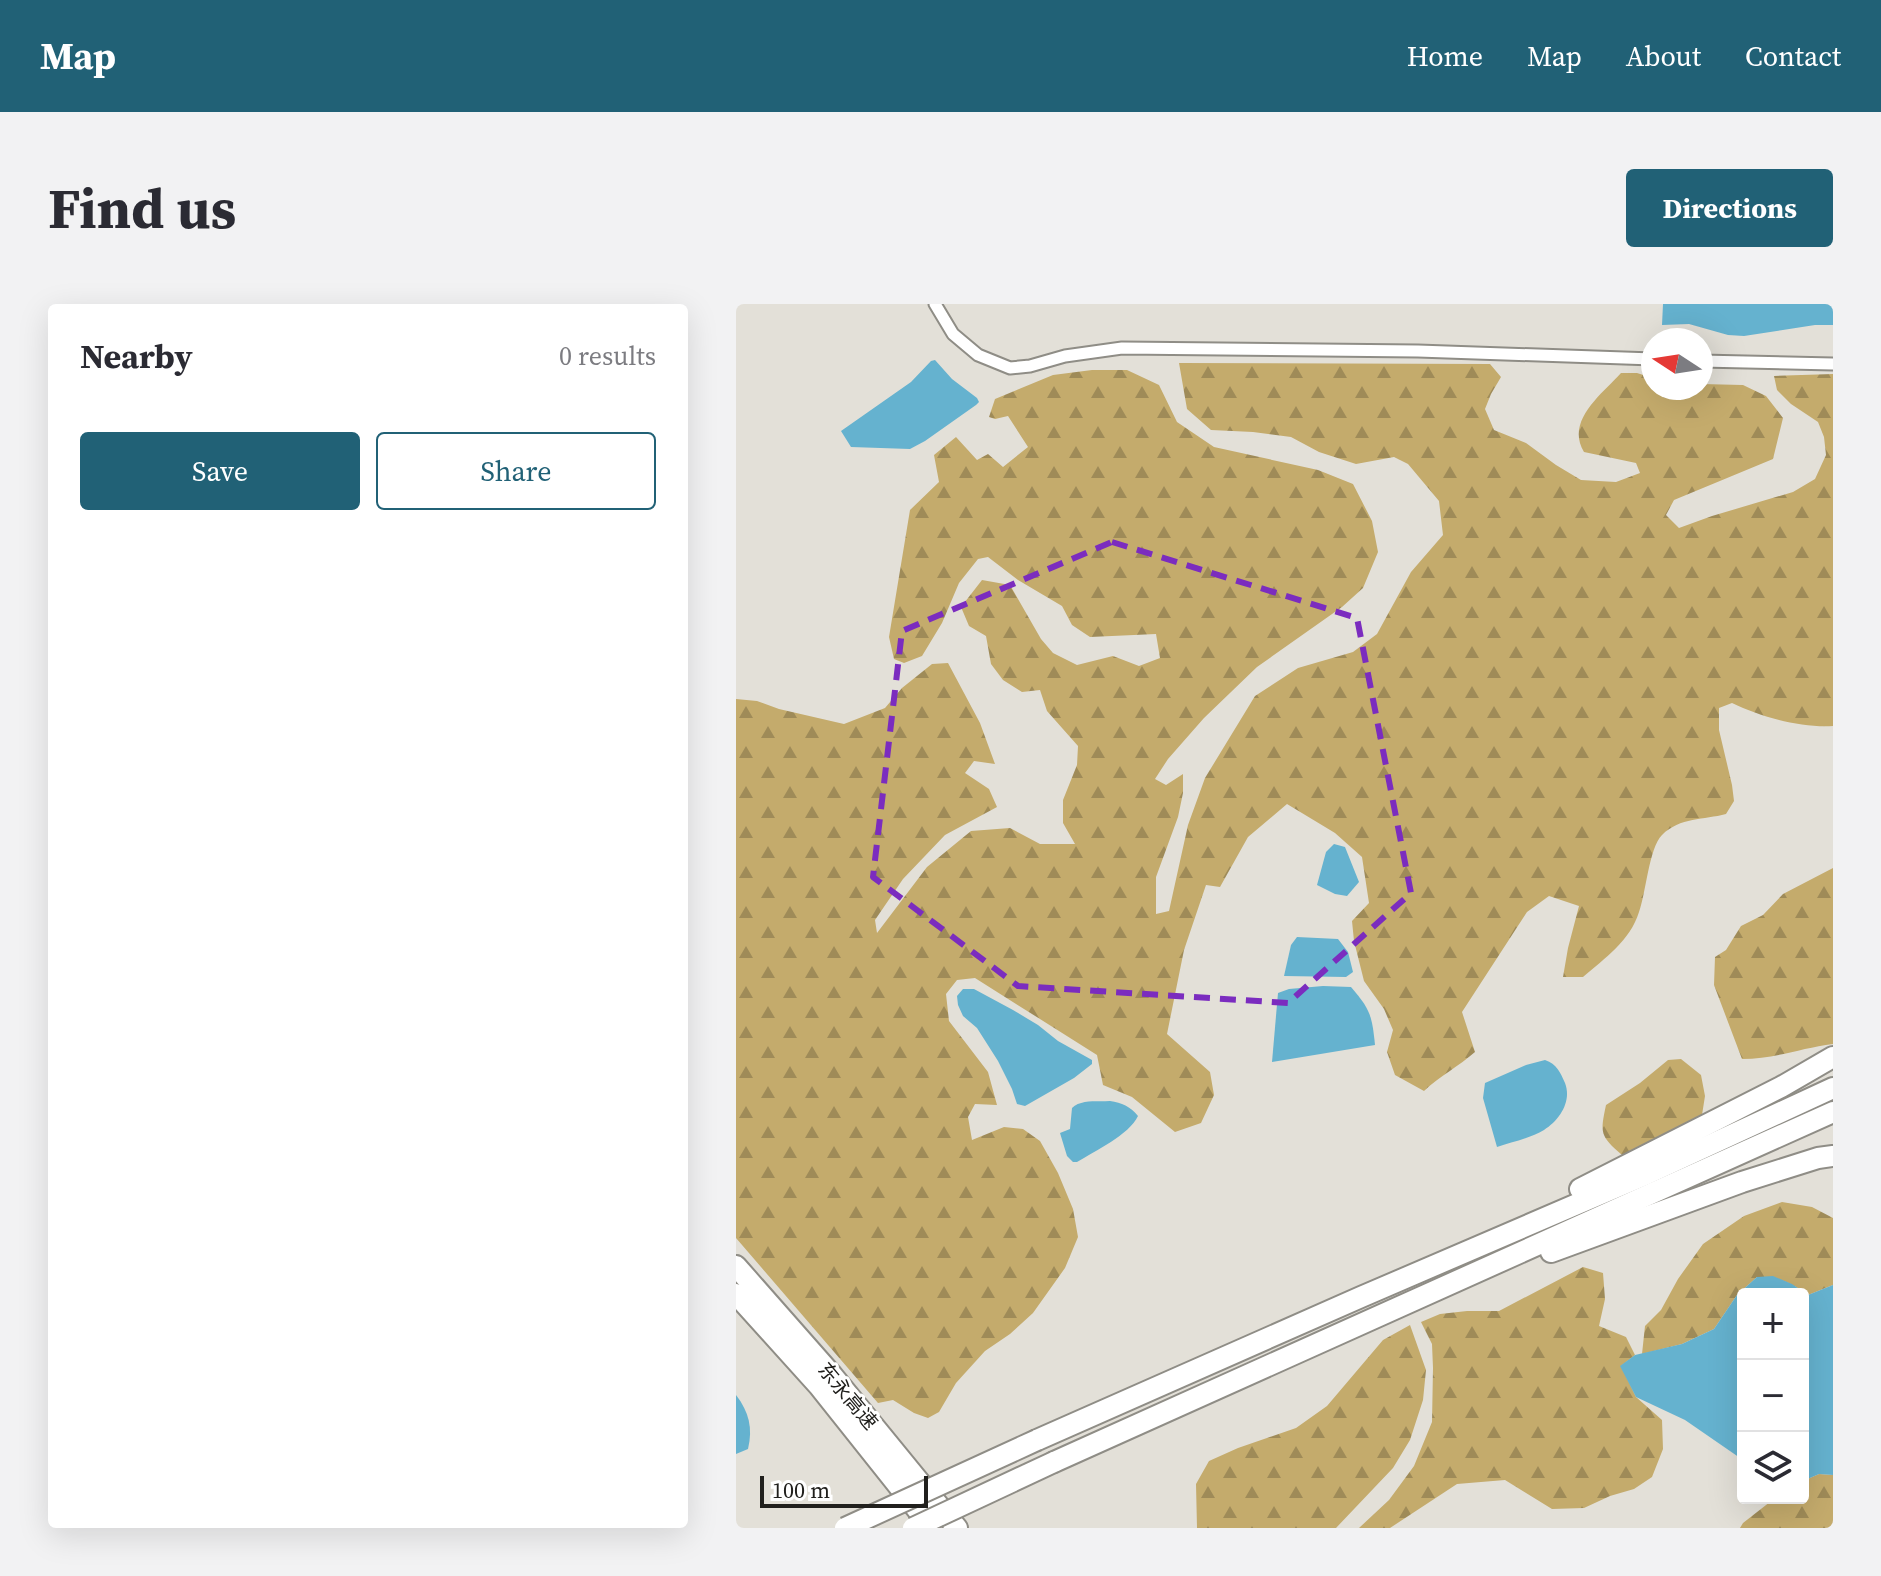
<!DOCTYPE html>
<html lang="en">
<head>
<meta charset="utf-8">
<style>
	:root { --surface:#fff; --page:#f2f2f3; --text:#2b2b33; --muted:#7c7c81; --line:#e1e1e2; --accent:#216176 }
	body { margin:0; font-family:"Source Serif 4","Noto Sans SC",serif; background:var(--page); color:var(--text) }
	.controls { position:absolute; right:24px; bottom:24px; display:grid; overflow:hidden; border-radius:8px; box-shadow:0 8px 32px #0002 }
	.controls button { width:72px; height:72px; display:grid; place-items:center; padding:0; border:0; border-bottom:2px solid var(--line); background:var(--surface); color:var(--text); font:40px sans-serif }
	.compass { position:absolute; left:905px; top:24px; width:72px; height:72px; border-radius:50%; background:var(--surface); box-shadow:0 8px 32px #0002; rotate:282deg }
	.scale { position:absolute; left:24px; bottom:20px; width:168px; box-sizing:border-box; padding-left:8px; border:4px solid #21201d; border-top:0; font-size:22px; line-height:28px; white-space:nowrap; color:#21201d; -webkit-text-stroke:6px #fff; paint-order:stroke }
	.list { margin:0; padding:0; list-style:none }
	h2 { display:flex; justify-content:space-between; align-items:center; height:104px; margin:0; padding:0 32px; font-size:34px }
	h2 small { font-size:26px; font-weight:400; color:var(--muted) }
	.actions { display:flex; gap:16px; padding:24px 32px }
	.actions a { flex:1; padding:18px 0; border:2px solid var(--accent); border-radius:8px; text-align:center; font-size:28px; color:var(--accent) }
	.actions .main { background:var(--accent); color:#fff }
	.icon { flex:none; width:44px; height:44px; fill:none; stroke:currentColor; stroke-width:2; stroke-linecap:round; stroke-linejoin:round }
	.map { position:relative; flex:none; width:1097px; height:1224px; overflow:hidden; border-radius:8px }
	header { display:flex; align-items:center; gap:48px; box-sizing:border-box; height:112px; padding:0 40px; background:var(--accent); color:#fff }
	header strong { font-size:38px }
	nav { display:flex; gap:44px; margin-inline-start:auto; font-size:28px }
	.intro { display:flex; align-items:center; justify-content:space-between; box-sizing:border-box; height:192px; padding:0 48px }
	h1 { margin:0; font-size:56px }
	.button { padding:20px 36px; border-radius:8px; background:var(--accent); color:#fff; font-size:28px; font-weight:700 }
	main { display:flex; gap:48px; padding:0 48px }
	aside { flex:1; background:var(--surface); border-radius:8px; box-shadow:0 8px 32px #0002 }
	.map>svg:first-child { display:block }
	.forest { fill:url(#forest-firs) }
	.water { fill:#65b2cf }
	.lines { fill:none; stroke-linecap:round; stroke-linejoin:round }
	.street-casing { stroke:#8f8d86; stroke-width:15 }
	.highway-casing { stroke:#8f8d86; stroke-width:24 }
	.street { stroke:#fff; stroke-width:11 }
	.highway { stroke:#fff; stroke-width:20 }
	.highway-bridge-casing { stroke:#8f8d86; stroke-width:24; stroke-linecap:butt }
	.highway-bridge { stroke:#fff; stroke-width:20 }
	.marked { fill:none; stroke:#7b2cbf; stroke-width:6; stroke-dasharray:16 10; stroke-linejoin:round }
	.labels { text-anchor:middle; stroke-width:6; stroke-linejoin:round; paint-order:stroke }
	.street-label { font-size:20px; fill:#21201d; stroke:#fff }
</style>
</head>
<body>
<header>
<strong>Map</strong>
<nav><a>Home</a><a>Map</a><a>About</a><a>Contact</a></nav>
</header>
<div class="intro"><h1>Find us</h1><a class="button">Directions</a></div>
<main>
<aside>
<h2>Nearby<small>0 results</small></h2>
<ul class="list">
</ul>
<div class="actions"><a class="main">Save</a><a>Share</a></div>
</aside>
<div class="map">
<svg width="1097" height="1224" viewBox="0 0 1097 1224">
	<defs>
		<pattern id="forest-firs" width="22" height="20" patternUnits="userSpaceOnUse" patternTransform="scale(2)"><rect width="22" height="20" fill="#c4ab6c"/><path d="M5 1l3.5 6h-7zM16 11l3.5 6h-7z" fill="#9f8b58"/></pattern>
	</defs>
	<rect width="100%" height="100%" fill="#e3e0d8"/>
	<g class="forest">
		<path d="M443,59L754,60L765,73L755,90L749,105L758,126L790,139L820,161L845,176L880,178L904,169L900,159L848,148C829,117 866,90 885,69H901L917,74V84H965V80L1007,81L1030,92L1047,114L1037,155L938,196L930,211L943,224L976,212L1057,188L1079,175L1090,151L1088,133L1082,118L1055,100L1041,86L1038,72L1097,70V422C1065,424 1025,413 996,399L983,404V426L996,481L998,497L990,510C968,516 944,513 926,531C913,544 910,589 903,608C894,637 869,654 847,673H827L832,644L843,602L813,592L791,608L726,708L739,748C723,762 704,772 688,787L659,771L651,748L657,726L648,705L628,677L618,637L616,617L633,599L626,553L599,529L551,500L512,533L484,583L470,581L448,646L431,730L474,768L478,791L465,819L439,828L396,793L367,781L361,751L239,674L221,676L210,690L213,717L252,768L261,801L239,800L232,813L236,836L268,823L287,825L304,837L322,869L337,905L342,933L329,964L297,1009L274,1030L249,1047L220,1079L203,1108L192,1114L178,1109L157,1096L142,1099L0,934V395L21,397L43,405L108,420L149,404L166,384L196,360L212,359L244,419L259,460L238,457L229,469L253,485L261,503L209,531L167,575L139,616L141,629L191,563L235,527L274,524L304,540H339L327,519V496L341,461L342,442L311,407L304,386L286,388L267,376L255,360L250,332L233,322L225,303L246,276L274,281L305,335L317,349L341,361L377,352L403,362L424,354L420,330L354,333L336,321L326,302L282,276L252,253L242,255L223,279L206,319L186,352L168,359L158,355L153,333L174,206L203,178L198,151L220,133L241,156L252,150L267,163L292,143L272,112L259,115L253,113L259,95L317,71L356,66H391L423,81L441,118L478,143L582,166L617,180L636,217L642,248L627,284L606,303L521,363L468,414L432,455L419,475L430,481L447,470V489L442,513L420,573V610L433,607L452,521L469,474L519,392L562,364L617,348L641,330L675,268L707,231L703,197L672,160L658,153L620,160L583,148L555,133L517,128L475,126L451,105Z"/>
		<path d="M1097,564V740C1065,744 1039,755 1006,755L978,681L979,653L990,646L1005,622L1027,611L1047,590Z"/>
		<path d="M945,755L965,771L969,792L966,811L886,851C864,832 864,829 870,801L904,779L932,756Z"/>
		<path d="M1046,898L1076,903L1097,914V981L1072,991C1055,979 1042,972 1021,973L1001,991L978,1025L946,1040L906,1050L909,1022L925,1006L942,975L967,940L1008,912Z"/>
		<path d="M847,963L867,969L869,995L863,1022L890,1033L899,1051L885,1062L900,1093L926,1116L927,1145L916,1173L898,1185L874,1192L848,1204L816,1205L769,1176L721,1180L654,1224H623L653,1196L678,1162L696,1118L697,1064L696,1040L685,1018L704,1010L731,1007H763Z"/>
		<path d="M674,1021L690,1066L687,1096L674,1136L657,1164L600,1224H461L460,1180L473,1157L502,1144L560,1124L591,1102L647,1036Z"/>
		<path d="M1083,1170L1097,1171V1224H1004L1007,1219L1039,1194H1067V1177Z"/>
	</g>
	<g class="water">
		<path d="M927,0H1097V21H1079L1008,32L992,31L953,20L926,21Z"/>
		<path d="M199,56L216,75L241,94L243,98L240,101L189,137L174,145L115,143L105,127L175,78L195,57Z"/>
		<path d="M598,540L609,543L623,578L611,592L599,590L581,581L590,548Z"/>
		<path d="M561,633L602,635L612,648L617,668L610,673L548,672L555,641Z"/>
		<path d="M587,682L615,683C634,705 636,711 639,741L536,758L542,689L553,685Z"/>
		<path d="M227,685H238L277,706L302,721L322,737L356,756V760L338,774L289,802L281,800L276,785L262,757L241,724L227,712L222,701L221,692Z"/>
		<path d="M809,756C821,760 824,768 829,779C836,797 824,816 808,826C795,834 776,838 761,843L747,794L749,779L790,761Z"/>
		<path d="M374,797C386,799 394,802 402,812C393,831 359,847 341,858H337L331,852L324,829L334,825L336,804C345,795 362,798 374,797Z"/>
		<path d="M1037,972L1056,980L1072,991L1097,981V1171L1083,1170L1067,1177V990H1007V1156L949,1116L900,1093L884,1062L899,1051L946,1040L978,1025L1001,991L1021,973Z"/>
		<path d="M0,1091C13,1108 17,1124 12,1145L0,1150Z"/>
	</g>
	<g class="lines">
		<g class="street-casing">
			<g id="street">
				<path d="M199,0L217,30L242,51L274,64L294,62L329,52L386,44L682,47L917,55"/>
				<path d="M965,57L1097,60"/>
			</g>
		</g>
		<g class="highway-casing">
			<g id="highway">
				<path d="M844,885L1045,783L1097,753"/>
				<path d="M815,948L1006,878L1082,854L1097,852"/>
				<path d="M0,962L96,1071L221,1224"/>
				<path d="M0,990L83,1082L196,1224"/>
				<path d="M301,1136L625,993L911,870L1097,784"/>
				<path d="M318,1158L1097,808"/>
			</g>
		</g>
		<use href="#street" class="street"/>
		<use href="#highway" class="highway"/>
		<g class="highway-bridge-casing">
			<g id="highway-bridge">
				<path d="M109,1224L301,1136"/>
				<path d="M177,1224L318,1158"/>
			</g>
		</g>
		<use href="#highway-bridge" class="highway-bridge"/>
	</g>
	<path class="marked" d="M376,238L621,314L675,589L552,699L282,682L137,573L166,327Z"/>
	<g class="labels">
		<g class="street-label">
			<text transform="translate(112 1092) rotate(50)" y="7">东永高速</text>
		</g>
	</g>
</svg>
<div class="controls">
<button>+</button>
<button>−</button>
<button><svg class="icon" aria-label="layers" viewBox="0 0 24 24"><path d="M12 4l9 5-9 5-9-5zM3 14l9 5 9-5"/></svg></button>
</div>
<svg class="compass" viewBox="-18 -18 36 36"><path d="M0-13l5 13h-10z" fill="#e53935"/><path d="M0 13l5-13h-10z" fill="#7c7c81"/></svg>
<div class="scale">100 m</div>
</div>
</main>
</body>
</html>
